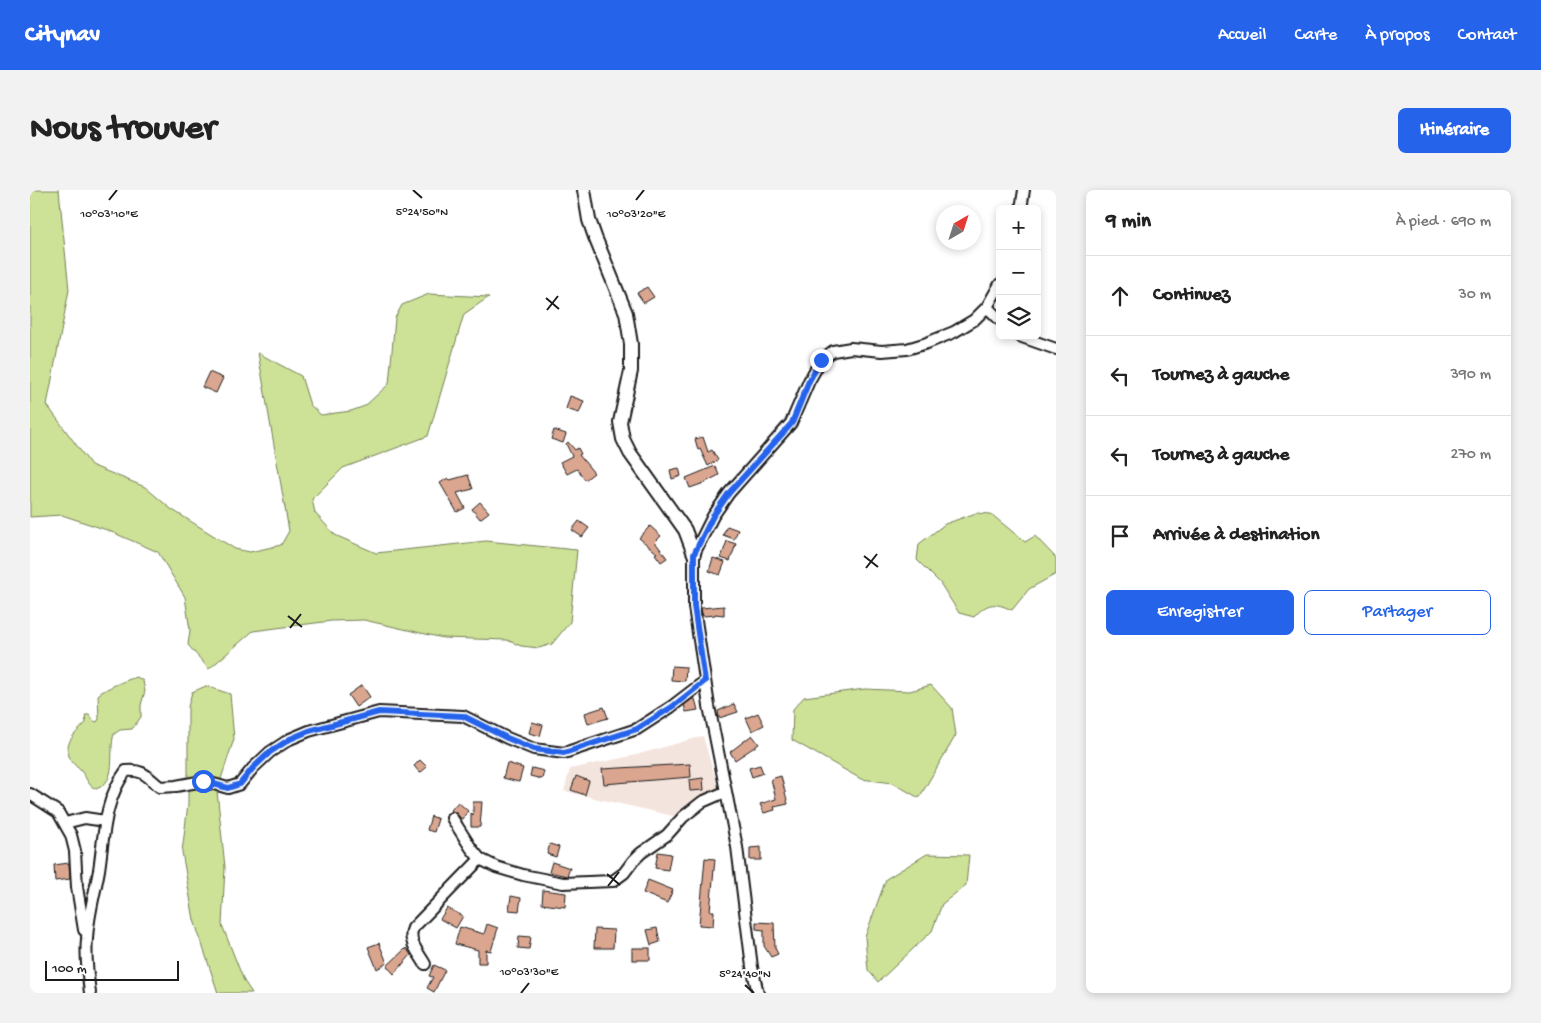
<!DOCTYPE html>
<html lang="fr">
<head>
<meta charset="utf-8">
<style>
	:root { --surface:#fff; --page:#f2f2f2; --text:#222; --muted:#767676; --line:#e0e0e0; --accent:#2563eb }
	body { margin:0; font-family:"Gochi Hand",sans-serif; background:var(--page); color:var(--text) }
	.controls { position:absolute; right:15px; top:15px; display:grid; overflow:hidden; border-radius:8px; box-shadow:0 2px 8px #0003 }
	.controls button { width:45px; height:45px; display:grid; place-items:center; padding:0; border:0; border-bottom:1px solid var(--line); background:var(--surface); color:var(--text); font:25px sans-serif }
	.compass { position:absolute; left:906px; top:15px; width:45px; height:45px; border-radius:50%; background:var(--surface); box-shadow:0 2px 8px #0003; rotate:39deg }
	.scale { position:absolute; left:15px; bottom:12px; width:134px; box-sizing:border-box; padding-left:5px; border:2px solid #1c1c1c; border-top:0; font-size:14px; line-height:18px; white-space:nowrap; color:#1c1c1c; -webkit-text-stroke:4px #fff; paint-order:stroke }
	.stop { position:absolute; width:15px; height:15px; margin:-11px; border:4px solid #2563eb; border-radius:50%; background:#fff }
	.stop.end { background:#2563eb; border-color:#fff; box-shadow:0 1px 5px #0008 }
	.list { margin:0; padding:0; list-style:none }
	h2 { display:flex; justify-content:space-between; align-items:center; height:65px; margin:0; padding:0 20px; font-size:21px }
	h2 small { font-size:16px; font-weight:400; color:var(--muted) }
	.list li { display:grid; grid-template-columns:32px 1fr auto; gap:15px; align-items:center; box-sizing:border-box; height:80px; padding:0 20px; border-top:1px solid var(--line) }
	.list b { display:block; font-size:19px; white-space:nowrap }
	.list em { font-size:16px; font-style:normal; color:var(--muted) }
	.actions { display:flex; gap:10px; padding:15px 20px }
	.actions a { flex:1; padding:11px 0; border:1px solid var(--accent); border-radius:8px; text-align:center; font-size:18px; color:var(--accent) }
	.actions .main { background:var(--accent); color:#fff }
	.icon { flex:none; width:28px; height:28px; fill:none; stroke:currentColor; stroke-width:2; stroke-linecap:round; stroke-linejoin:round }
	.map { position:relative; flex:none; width:1026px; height:803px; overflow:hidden; border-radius:8px }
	header { display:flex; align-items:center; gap:30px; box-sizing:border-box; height:70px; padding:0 25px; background:var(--accent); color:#fff }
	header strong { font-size:24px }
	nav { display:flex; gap:28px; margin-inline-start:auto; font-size:18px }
	.intro { display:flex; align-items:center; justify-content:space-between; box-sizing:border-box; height:120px; padding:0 30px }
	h1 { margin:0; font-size:35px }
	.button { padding:12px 22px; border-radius:8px; background:var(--accent); color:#fff; font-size:18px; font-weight:700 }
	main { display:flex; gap:30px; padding:0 30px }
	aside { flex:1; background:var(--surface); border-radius:8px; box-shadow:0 2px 8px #0003 }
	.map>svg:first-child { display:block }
	.built { fill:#f4e4de }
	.green { fill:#cde296; stroke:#747f59 }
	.building { fill:#dba690; stroke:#1c1c1c }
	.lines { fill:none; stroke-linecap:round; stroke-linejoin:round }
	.minor-casing { stroke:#1c1c1c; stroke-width:14 }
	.tertiary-casing { stroke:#1c1c1c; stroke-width:16 }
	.minor { stroke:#fff; stroke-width:10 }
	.tertiary { stroke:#fff; stroke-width:12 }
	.route { stroke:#2563eb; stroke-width:6 }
	.ticks { fill:none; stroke:#1c1c1c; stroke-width:2 }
	.ticks-label { font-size:12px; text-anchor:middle; fill:#1c1c1c; stroke:#fff; stroke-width:4; stroke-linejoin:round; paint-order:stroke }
</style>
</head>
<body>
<header>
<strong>Citynav</strong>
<nav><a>Accueil</a><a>Carte</a><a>À propos</a><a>Contact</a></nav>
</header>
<div class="intro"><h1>Nous trouver</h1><a class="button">Itinéraire</a></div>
<main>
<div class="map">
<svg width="1026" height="803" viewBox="0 0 1026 803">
	<rect width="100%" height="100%" fill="#fff"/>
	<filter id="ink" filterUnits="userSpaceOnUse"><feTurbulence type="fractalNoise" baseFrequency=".02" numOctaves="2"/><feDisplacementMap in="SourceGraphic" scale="10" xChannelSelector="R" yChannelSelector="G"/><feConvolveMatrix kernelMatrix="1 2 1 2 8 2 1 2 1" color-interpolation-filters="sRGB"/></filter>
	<g filter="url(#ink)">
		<path class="built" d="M673,546L689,601L670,608L643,626L534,601L540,579L606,565Z"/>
		<g class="green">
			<path d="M0,0H29L39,100L17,215L61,275L115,297L141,319L205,359L220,362L251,355L259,341L228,163L271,186L280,215L291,225L321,221L335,216L359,194L365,128L372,115L399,104L459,107L434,124L398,246L313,278L282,309L285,323L305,345L346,363L456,351L547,360L540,432L522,454L509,458L491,456L477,450L413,448L334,430L301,431L223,441L179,479L158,455L160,440L155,407L128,362L77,340L32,325L0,327Z"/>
			<path d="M946,323L961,324L995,352L1005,346L1026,368V384L999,399L982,420C964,412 958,412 944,427L929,423L910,393L887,370L889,354L915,334Z"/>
			<path d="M107,487L113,491L115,501L111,515V527L102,539L90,540L84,544C78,563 89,591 66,599C58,596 57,588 51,581C49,578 45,576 43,573C30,556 44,544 56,533L55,525H59L64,531L67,532L69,529L68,505C74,499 98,489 107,487Z"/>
			<path d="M901,495L922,518L926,545L889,608L863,593L831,589L762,550L763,519L774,507L835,499L880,501Z"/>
			<path d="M176,496L200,504L204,549L187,601L195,677L192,735L214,791L222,803H188L164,730L152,662L158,614V517L162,502Z"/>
			<path d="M897,664L939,665L936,695L912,714L902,741L848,792L838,780L835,747L856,689Z"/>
		</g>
		<g class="building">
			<path d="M617,97L624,107L614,113L607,103Z"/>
			<path d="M179,182L193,188L186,203L172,197Z"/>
			<path d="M540,206L554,211L549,223L536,219Z"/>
			<path d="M524,240L536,244L533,253L521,249Z"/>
			<path d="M673,247L678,262L682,260L688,270L678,276L670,259L668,260L665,249Z"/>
			<path d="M538,252L545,260L548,258L551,264L549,265L564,283L555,290L547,279L537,284L530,272L542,266L536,254Z"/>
			<path d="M685,276L689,285L674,293L660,298L656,288Z"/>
			<path d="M649,278L651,286L642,289L640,280Z"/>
			<path d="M438,285L443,299L427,303L435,318L427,322L410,293L418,288L420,290Z"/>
			<path d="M450,312L459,322L450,329L442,319Z"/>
			<path d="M549,331L559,338L552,347L542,340Z"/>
			<path d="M620,336L631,346L625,352L637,368L631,372L625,364L627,363L609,348Z"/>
			<path d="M697,336L708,340L704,349L693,345Z"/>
			<path d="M697,351L706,354L700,371L691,368Z"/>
			<path d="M683,368L695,372L690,385L679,381Z"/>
			<path d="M694,416V425L685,424V425L673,426L672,423L671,418Z"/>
			<path d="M642,476L656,477L655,491L641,490Z"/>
			<path d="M332,495L340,507L326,517L318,505Z"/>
			<path d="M662,509H665L668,520L656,522L654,515Z"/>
			<path d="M704,514L708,522L689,528L688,521Z"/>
			<path d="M574,517L578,528L558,534L555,523Z"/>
			<path d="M728,523L734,535L722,541L716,528Z"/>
			<path d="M502,532L513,535L510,546L499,543Z"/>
			<path d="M722,545L729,554L705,570L700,562Z"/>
			<path d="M390,570L397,577L390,583L384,576Z"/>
			<path d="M477,573L493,578L489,592L473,588Z"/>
			<path d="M660,574L661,587L574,594L572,579Z"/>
			<path d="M730,575L733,583L722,587L719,578Z"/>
			<path d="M502,578L514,581L512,589L500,586Z"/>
			<path d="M546,586L559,591L555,605L541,600Z"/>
			<path d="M751,586L758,614L744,617L745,620L734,623L730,614L746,609L741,589Z"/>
			<path d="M673,588L674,600L660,601L659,590Z"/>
			<path d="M428,612L438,621L432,629L421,620Z"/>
			<path d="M443,612H452L450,637H441V623L443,625Z"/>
			<path d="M401,626L408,629L404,642L397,640Z"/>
			<path d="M520,654L529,657L526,667L517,664Z"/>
			<path d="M731,657V670H720V658Z"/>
			<path d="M628,662L641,664L638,680L625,678Z"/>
			<path d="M675,668L685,669L680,721H684L683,736L669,735Z"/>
			<path d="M522,672L540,678L537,686L519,682Z"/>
			<path d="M39,673L40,689L25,691L24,675Z"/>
			<path d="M618,690L643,700L637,713L613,703Z"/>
			<path d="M513,700L536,703L535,717L512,714Z"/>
			<path d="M481,706L491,708L489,721L479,720Z"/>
			<path d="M417,718L433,726L426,738L410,729Z"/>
			<path d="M726,732L744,733L745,758L748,764L741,767L734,756V740L726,739Z"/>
			<path d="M457,734L468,738L461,761L456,760V773H448V760L425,754L430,737L454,744Z"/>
			<path d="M627,738L630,752L621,755L617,740Z"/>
			<path d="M565,739L584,740L583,758H564Z"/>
			<path d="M489,746L501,747L499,759L488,758Z"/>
			<path d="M349,753L357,773L347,779L338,757Z"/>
			<path d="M376,758L381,765L364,784L357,776Z"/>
			<rect x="602" y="758" width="18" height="12"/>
			<path d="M404,775L415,780L404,802L397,798L403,787L399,786Z"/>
		</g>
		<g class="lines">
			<g class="minor-casing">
				<g id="minor">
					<path d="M991,19L994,0"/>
					<path d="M957,117L970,130"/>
					<path d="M989,146L1026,159"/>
					<path d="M0,604L28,622L41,645L45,661L47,697L54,740"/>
					<path d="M422,628L441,658L450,669L466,677L493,685L533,693L583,691L594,683L603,671L611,663L637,645L653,627L672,612L695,602"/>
					<path d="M35,633L55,628L75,631"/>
					<path d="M395,774C389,763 377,751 383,738L450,669"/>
					<path d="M60,803C58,785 55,767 57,749C58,726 65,703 69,680C74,646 74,610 96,581C114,579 117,587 130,597L146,596L173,591L198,598L210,594L223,578L240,562L260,549L279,541L349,522L433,526L477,548L504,559L534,563L607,539L641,517L675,491"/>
					<path d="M728,803L722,777L707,657L679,516L664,417V364L683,326L699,303L761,233L779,191L791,170L803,161L821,158L852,161L877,159L897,153L924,142L944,130L957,117L970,94"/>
				</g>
			</g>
			<g class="tertiary-casing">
				<path id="tertiary" d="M554,0L559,30L565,47L596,123L601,154V181L590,232L593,249L600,263L655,340L664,364"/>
			</g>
			<use href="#minor" class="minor"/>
			<use href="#tertiary" class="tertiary"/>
		</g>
	</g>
	<g class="lines" filter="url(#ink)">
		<path class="route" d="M173,591L198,598L210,594L223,578L240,562L260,549L279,541L349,522L433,526L477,548L504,559L534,563L607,539L642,517L675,491L664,416V364L683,326L699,303L762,233L779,191L791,170"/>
	</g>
	<path class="ticks" d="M383,0L392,8M79,10L87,0M606,10L614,0M516,108L529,119M517,120L528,106M834,366L848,377M836,378L847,364M258,426L272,437M260,438L271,424M577,684L590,695M578,696L589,682M715,795L724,803M491,803L499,793"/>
	<g class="ticks-label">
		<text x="392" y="25">5°24'50"N</text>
		<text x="79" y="27">10°03'10"E</text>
		<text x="606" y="27">10°03'20"E</text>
		<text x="499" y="785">10°03'30"E</text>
		<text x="715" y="787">5°24'40"N</text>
	</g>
</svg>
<div class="controls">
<button>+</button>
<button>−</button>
<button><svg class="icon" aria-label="layers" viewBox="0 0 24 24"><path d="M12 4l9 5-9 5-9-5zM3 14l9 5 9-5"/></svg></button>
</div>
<svg class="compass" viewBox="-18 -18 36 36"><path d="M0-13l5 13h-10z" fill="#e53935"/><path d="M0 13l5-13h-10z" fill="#767676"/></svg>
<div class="scale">100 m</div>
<div class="stop" style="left:173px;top:591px"></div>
<div class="stop end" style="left:791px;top:170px"></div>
</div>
<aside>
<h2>9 min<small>À pied · 690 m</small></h2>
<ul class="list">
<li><svg class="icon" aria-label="ahead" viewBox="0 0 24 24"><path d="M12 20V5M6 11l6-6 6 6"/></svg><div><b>Continuez</b></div><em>30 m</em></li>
<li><svg class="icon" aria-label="left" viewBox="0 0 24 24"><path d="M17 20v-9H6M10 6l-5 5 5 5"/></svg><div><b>Tournez à gauche</b></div><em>390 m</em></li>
<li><svg class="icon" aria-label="left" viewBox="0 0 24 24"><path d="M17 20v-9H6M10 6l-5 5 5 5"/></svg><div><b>Tournez à gauche</b></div><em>270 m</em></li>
<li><svg class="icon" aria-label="arrive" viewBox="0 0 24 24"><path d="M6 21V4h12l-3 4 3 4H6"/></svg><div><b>Arrivée à destination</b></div></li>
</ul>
<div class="actions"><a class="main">Enregistrer</a><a>Partager</a></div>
</aside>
</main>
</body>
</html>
